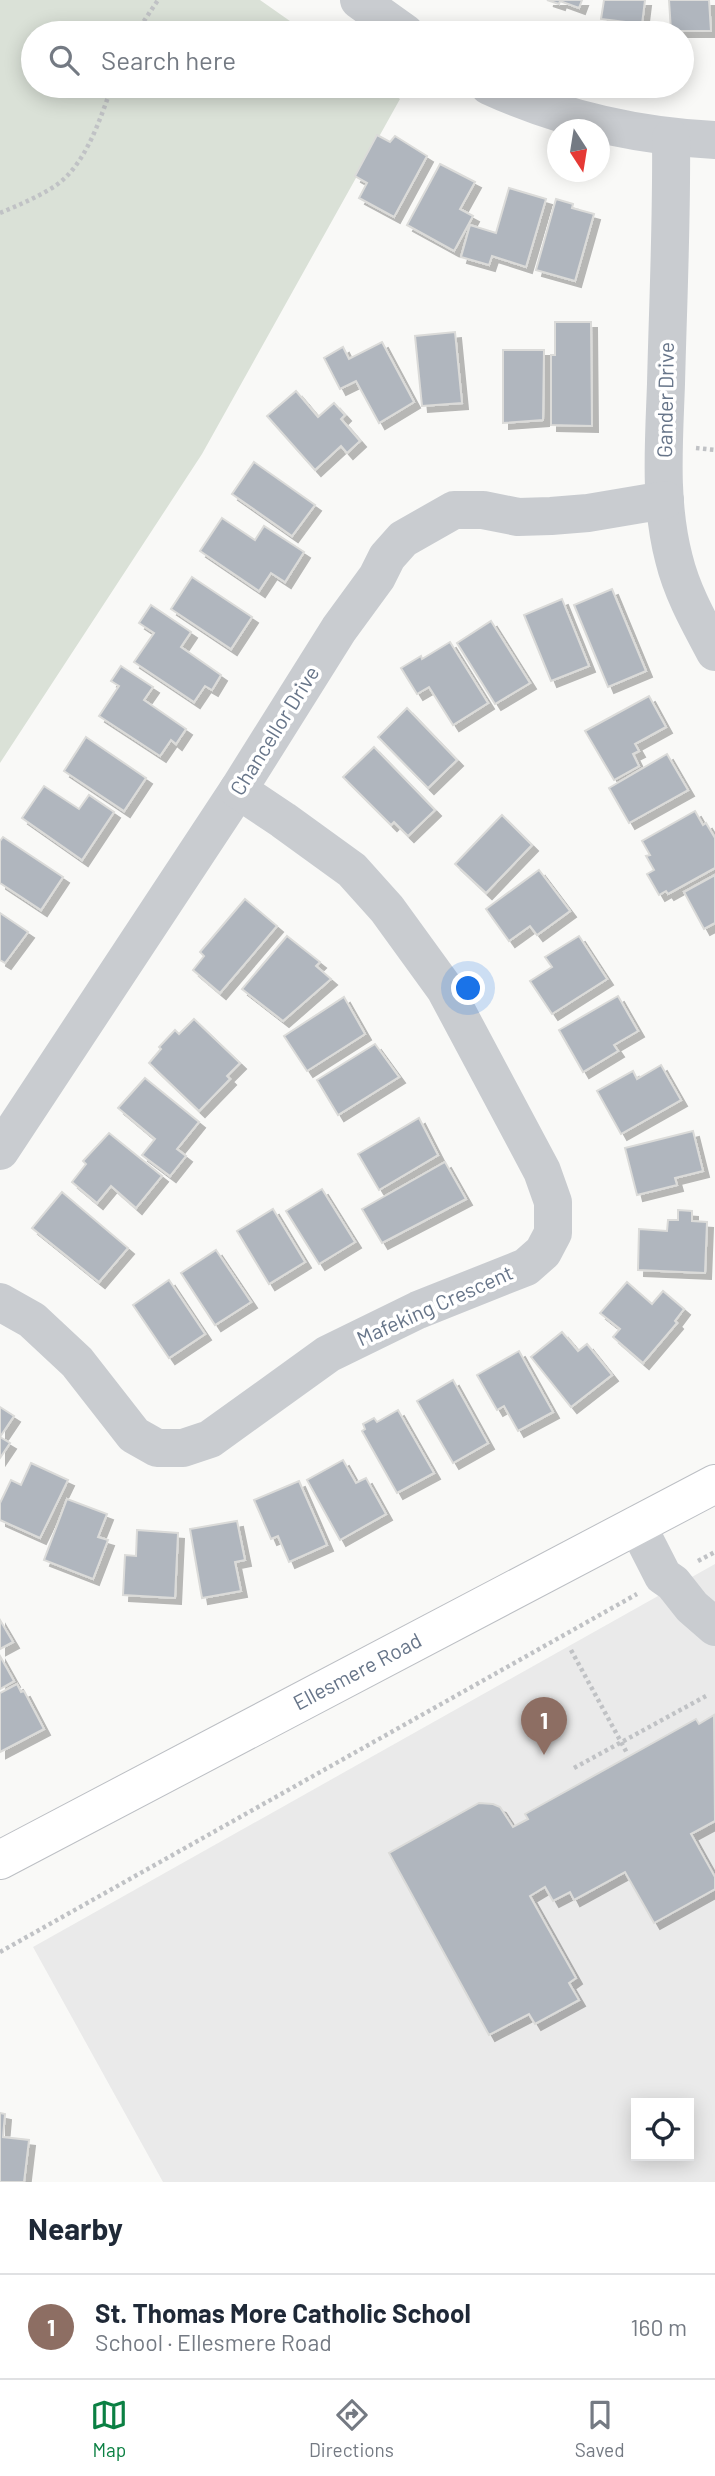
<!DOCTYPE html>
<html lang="en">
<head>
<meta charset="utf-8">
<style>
	:root { --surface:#fff; --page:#f2f2f3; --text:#1f2937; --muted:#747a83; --line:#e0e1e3; --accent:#0b8043 }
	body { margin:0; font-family:Barlow,sans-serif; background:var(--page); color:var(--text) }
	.controls { position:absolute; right:21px; bottom:21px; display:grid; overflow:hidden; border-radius:0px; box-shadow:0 4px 18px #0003 }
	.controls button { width:63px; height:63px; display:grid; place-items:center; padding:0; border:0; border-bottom:2px solid var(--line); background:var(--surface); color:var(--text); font:35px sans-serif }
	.compass { position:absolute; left:547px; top:119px; width:63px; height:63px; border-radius:50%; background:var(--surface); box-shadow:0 4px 18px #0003; rotate:168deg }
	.you { position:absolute; left:469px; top:989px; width:24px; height:24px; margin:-18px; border:5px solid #fff; border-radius:50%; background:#1a73e8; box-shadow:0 0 0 10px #1a73e833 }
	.badge { display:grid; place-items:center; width:46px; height:46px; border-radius:50%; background:var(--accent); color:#fff; font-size:23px; font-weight:700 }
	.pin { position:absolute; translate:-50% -58px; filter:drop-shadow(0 2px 4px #0008) }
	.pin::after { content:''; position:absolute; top:37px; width:24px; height:21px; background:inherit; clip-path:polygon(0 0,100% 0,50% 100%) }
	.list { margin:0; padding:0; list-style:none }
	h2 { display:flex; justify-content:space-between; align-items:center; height:91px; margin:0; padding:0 28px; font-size:30px }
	h2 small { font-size:23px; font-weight:400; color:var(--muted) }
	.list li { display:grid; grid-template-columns:46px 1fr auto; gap:21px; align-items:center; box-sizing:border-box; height:105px; padding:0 28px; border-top:2px solid var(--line) }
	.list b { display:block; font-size:26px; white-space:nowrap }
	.list p { margin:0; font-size:23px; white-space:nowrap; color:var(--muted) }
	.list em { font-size:23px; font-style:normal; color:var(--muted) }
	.icon { flex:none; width:38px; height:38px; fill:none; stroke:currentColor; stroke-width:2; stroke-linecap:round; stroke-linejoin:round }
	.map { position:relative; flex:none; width:715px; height:2182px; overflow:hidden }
	.search { position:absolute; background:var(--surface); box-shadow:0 4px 18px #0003; left:21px; right:21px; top:21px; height:77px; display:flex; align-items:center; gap:18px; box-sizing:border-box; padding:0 24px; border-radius:38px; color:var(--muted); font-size:26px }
	.sheet { height:196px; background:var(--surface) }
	nav { display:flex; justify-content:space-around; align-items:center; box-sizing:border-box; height:98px; border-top:2px solid var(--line); background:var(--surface); font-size:19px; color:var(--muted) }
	nav a { display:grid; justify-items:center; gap:4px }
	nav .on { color:var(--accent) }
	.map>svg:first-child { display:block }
	.built { fill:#eaeaea; fill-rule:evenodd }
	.green { fill:#dae1d7 }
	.building { fill:#b0b6be; stroke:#dbdbd9; stroke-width:2; filter:url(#shadow) }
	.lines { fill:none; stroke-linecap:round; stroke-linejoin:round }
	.major-casing { stroke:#bcbfc4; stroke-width:40 }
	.path { stroke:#c0c2c5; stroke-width:4.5; stroke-dasharray:3.5 3.5; stroke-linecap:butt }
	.minor { stroke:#c9ccd0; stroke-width:38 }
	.major { stroke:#fff; stroke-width:38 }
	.labels { text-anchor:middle; stroke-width:7; stroke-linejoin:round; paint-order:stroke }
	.street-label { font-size:21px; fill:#677589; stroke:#fff }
</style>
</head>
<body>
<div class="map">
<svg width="715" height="2182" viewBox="0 0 715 2182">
	<defs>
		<filter id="shadow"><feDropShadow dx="6" dy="6" stdDeviation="0" flood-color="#0004"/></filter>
	</defs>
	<rect width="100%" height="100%" fill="#f9f9f7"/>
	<path class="built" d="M715,1564V2182H163L33,1947ZM636,2103H689V2156H636Z"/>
	<path class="green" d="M0,0H260L307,33H33V86H382L400,99L202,454L0,763Z"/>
	<g class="building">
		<path d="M547,0H582L579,8L560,1L559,4Z"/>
		<path d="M604,0H645L642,24L601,19Z"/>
		<path d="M669,0H709L711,31H671Z"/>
		<path d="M377,135L390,142L395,136L427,156L394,217L359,198L367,183L355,176Z"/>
		<path d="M440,164L475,182L460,209L473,216L454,251L407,225Z"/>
		<path d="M509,188L546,199L526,267L492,256L489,265L461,257L470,225L496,233Z"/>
		<path d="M556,199L573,204L572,208L594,214L575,281L536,270Z"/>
		<path d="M555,322H591L592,426L551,425V355H555Z"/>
		<path d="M455,332L462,403L422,406L415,336Z"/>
		<path d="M382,342L414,402L379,423L356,381L340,389L324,358L343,347L349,359Z"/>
		<path d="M503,350H544L543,420L503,423Z"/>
		<path d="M296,391L318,417L334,403L345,415L341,419L360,441L347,453L341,446L315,470L267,416Z"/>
		<path d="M254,462L315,505L292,536L232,494Z"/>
		<path d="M222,518L255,540L264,526L304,552L285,582L271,573L259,591L200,551Z"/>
		<path d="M192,577L252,617L231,649L171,609Z"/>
		<path d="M612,589L646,671L608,687L574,605Z"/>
		<path d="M562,599L589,666L551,681L524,615Z"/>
		<path d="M151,605L191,632L181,647L221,675L212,690L205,686L194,702L134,662L154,633L139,623Z"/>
		<path d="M491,621L530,683L495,704L457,643Z"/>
		<path d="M450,642L488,703L453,725L429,687L417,694L401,668L421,656L422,659Z"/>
		<path d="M121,666L153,687L144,700L186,729L176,744L171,740L160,756L99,716L119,686L111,681Z"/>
		<path d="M649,696L666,727L635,744L639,751L633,754L639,766L614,780L585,731Z"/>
		<path d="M407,708L457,760L428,788L378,737Z"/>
		<path d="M86,737L146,778L124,811L64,771Z"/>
		<path d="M374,747L435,810L408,836L394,822L391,825L343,777Z"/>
		<path d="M667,754L688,790L629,823L609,788Z"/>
		<path d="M44,786L79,809L89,795L114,812L82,860L22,818Z"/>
		<path d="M695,811L703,825L706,823L715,838V868L668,894L666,891L659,895L647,874L654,870L646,856L650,855L642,841Z"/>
		<path d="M502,815L532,845L486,893L455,864Z"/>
		<path d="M3,837L63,877L41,910L0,883V841Z"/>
		<path d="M539,870L570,911L537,935L530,926L509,941L486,909Z"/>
		<path d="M715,875V923L704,929L684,892Z"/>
		<path d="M245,899L277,926L220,993L193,970L204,956L200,952Z"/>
		<path d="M0,913L28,932L5,963L0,960Z"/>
		<path d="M287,936L320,962L316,966L331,979L283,1021L242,989Z"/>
		<path d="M579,936L607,979L552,1014L530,981L552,967L545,957Z"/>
		<path d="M618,996L638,1031L614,1045L618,1051L583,1072L559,1030Z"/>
		<path d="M344,997L365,1034L307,1071L284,1036Z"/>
		<path d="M194,1019L240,1063L227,1076L230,1079L199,1111L149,1063L161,1049L159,1047L175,1030L179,1034Z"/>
		<path d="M375,1044L399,1077L338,1115L317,1080Z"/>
		<path d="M661,1065L681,1100L621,1134L597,1091L633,1071L637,1079Z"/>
		<path d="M145,1078L199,1122L177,1149L186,1156L170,1176L142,1155L155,1139L118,1108Z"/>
		<path d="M419,1118L438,1155L379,1190L358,1154Z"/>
		<path d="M693,1131L703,1171L675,1178L677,1185L637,1195L625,1148Z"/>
		<path d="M109,1133L162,1176L136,1208L111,1186L97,1203L72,1182L86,1164L83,1161Z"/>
		<path d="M445,1162L466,1199L382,1243L362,1209Z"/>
		<path d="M322,1189L355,1242L319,1264L286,1211Z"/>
		<path d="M62,1192L128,1248L99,1282L32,1228Z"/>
		<path d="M273,1209L305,1262L269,1284L237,1231Z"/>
		<path d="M678,1210L692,1211V1221L707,1222L705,1273L638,1270L639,1229L667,1231L668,1220H678Z"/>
		<path d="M216,1250L251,1302L215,1325L181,1273Z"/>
		<path d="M169,1280L205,1334L169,1358L133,1305Z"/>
		<path d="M627,1282L652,1304L663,1291L684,1309L675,1321L677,1323L643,1363L613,1337L620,1329L600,1313Z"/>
		<path d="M562,1332L578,1351L587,1344L612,1375L571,1407L531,1357Z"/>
		<path d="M519,1351L553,1412L518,1431L504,1406L497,1410L477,1375Z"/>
		<path d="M453,1380L488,1443L453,1463L417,1401Z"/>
		<path d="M0,1407L14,1416L0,1437L10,1443L0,1458Z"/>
		<path d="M398,1410L434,1473L397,1493L362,1431L365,1429L363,1424L374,1418L377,1422Z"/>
		<path d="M343,1460L356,1483L366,1478L386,1514L340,1540L307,1480Z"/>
		<path d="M31,1463L68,1480L40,1538L0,1520V1503L11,1480L21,1485Z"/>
		<path d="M299,1481L327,1545L289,1562L278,1536L271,1539L254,1500Z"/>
		<path d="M67,1499L107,1514L98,1537L108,1540L93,1579L44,1560Z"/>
		<path d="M237,1521L245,1560L235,1562L241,1591L202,1598L190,1529Z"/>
		<path d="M137,1530L178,1533L175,1598L123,1595L125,1555L136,1556Z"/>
		<path d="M0,1620L13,1642L0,1649Z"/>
		<path d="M0,1656L14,1681L0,1689Z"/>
		<path d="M17,1684L21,1692L24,1691L44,1729L0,1752V1693Z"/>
		<path d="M714,1715L715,1821L691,1834L715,1877V1889L654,1923L625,1872L574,1900L570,1892L553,1901L545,1887L530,1896L576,1978L569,1983L579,2000L535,2024L529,2014L489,2035L389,1853L479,1803L493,1804L500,1807L513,1827L528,1819L525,1814L696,1719L699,1724Z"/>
		<path d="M0,2113L5,2114L3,2137L29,2140L24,2182H0Z"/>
	</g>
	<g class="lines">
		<g class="major-casing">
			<g id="major">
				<path id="s1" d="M0,1860L715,1484"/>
			</g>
		</g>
		<g class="path">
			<path d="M136,33L158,0"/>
			<path d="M0,213C19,205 38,197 55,186C86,165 100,119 112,86"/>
			<path d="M696,448L715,450"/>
			<path d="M698,1561L715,1552"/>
			<path d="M571,1650L627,1753"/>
			<path d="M574,1768L706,1696"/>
			<path d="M0,1952L637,1594"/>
		</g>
		<g class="minor">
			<path d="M359,0L405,33"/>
			<path d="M489,86C561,119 636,136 715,140"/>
			<path d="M671,138C672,220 668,302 666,384C664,442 659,502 674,559C682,592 699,622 715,652"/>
			<path d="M0,1151L238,790L339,629L377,577L387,557L403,539L454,510H483L518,517L551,516L588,513L665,500"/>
			<path d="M0,1302L32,1320L77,1362L134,1435L157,1448H183L210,1439L328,1354L418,1310L526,1267L543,1252L553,1233V1202L542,1171L445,989L387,909L352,870L283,820L238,790"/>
			<path d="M637,1525L663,1576L673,1583L692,1607L715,1627"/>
		</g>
		<use href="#major" class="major"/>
	</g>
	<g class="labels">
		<g class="street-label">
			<text transform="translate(666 400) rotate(-89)" y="7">Gander Drive</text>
			<text transform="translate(275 731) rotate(-58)" y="7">Chancellor Drive</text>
			<text transform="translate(435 1306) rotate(-24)" y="7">Mafeking Crescent</text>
			<text dy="7" stroke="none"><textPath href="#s1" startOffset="404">Ellesmere Road</textPath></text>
		</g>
	</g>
</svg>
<div class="controls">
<button><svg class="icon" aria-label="locate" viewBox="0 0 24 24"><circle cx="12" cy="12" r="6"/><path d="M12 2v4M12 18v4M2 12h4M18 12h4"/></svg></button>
</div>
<svg class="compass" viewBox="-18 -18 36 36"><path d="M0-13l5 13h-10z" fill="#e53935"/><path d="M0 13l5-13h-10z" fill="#747a83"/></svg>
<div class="you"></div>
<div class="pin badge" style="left:544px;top:1755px;background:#8d6e63">1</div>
<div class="search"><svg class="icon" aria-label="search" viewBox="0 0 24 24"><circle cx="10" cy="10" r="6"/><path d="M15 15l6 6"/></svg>Search here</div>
</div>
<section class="sheet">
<h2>Nearby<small></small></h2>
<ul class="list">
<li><span class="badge" style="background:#8d6e63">1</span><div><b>St. Thomas More Catholic School</b><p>School · Ellesmere Road</p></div><em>160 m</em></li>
</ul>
</section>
<nav>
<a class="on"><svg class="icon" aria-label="map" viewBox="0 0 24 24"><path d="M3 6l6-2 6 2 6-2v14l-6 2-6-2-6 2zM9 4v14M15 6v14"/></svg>Map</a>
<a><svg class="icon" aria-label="directions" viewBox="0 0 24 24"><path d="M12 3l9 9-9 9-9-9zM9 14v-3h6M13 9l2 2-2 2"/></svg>Directions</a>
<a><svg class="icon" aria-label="saved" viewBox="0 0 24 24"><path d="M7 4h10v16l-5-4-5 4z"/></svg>Saved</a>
</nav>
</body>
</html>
